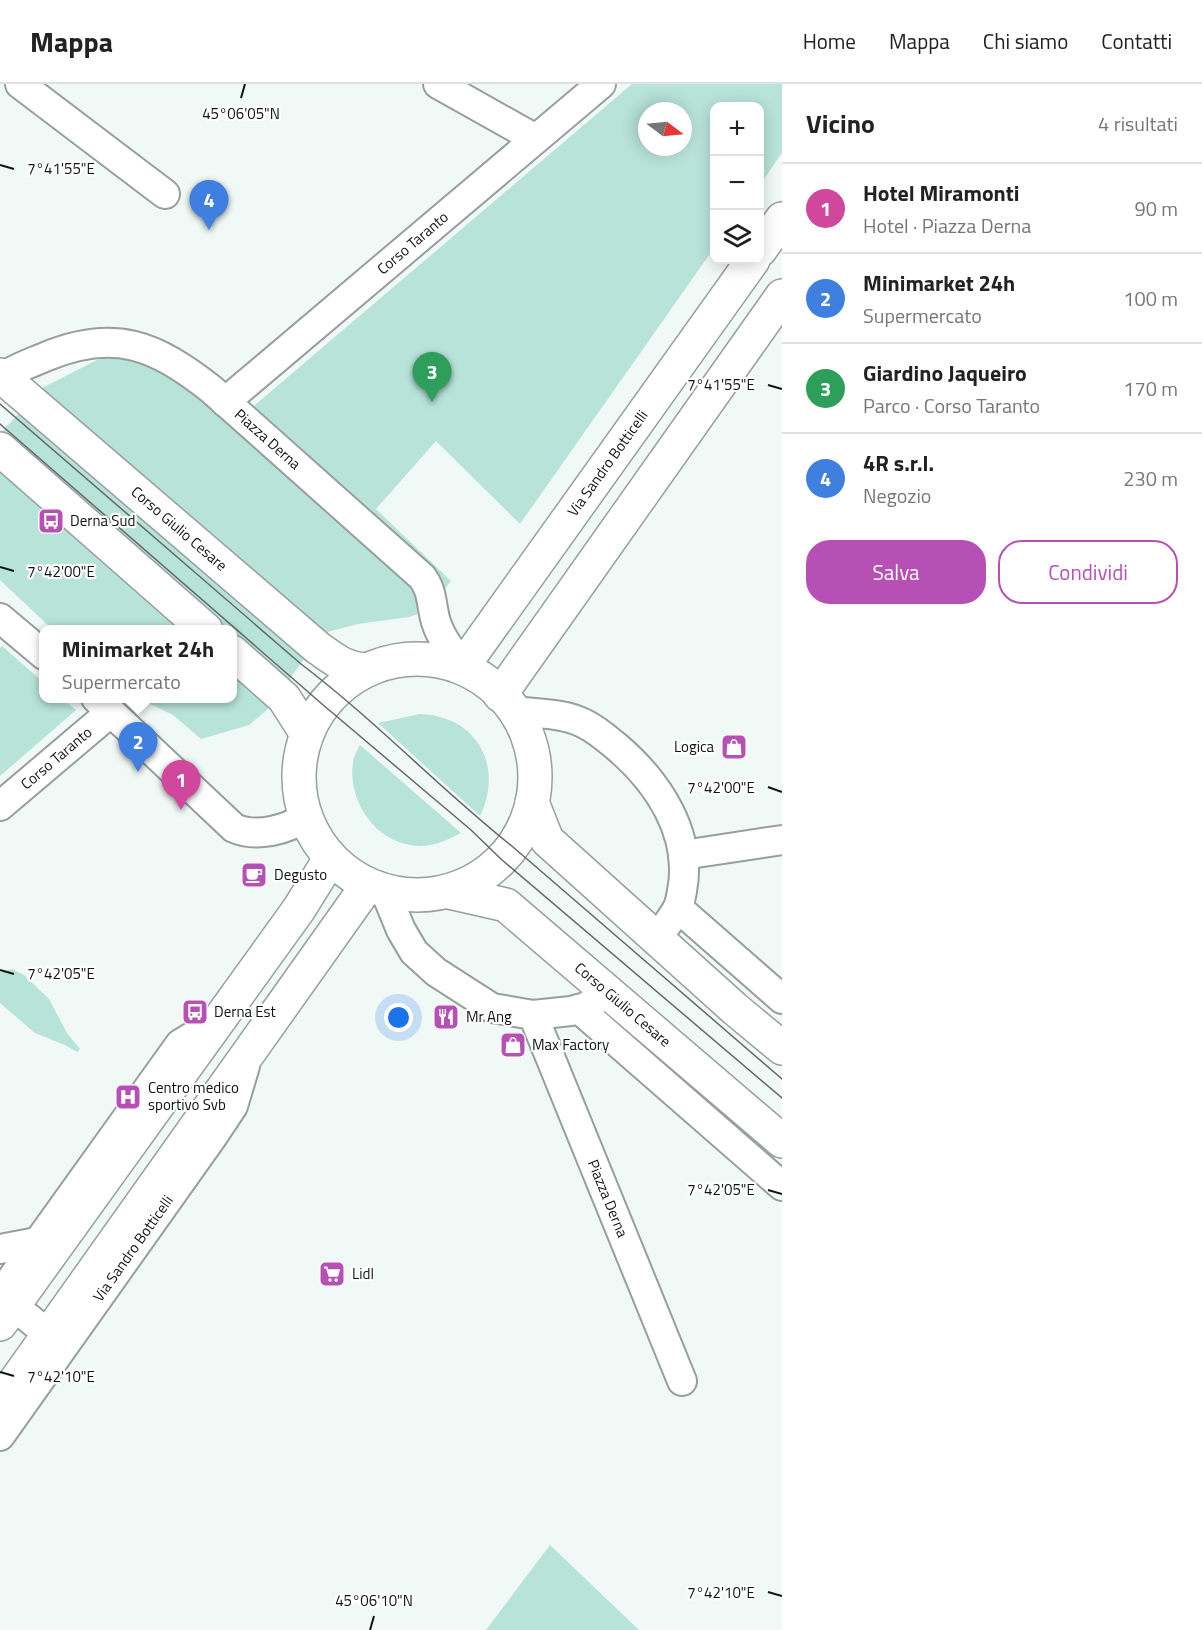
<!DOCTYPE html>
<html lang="it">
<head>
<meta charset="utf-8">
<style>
	:root { --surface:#fff; --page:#f2f2f2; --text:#222; --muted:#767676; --line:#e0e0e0; --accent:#b650b4 }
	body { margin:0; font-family:"Titillium Web",sans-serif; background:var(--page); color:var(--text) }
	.controls { position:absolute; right:18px; top:18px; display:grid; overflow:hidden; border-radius:12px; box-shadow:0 3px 15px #0003 }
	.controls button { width:54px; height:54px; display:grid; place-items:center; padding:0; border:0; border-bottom:2px solid var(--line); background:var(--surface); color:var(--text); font:30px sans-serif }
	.compass { position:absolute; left:638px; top:18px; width:54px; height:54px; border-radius:50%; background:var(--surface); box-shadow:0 3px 15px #0003; rotate:106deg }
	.you { position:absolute; left:399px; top:934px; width:21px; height:21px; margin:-15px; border:4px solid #fff; border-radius:50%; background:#1a73e8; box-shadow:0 0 0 9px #1a73e833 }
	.badge { display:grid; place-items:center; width:39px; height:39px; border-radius:50%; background:var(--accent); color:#fff; font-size:20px; font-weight:700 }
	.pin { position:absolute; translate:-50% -50px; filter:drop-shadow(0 2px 3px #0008) }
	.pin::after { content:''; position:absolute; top:32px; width:21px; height:18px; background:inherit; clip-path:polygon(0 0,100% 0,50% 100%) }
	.popup { position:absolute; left:39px; top:541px; width:198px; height:78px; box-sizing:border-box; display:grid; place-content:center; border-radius:12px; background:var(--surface); filter:drop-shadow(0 2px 4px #0005); font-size:20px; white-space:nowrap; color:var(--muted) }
	.popup b { font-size:22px; color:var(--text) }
	.popup::after { content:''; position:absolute; left:50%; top:100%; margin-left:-12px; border:12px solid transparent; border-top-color:var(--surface) }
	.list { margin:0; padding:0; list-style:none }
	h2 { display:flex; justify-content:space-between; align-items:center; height:78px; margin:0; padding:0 24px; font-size:26px }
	h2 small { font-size:20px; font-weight:400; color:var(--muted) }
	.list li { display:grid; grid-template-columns:39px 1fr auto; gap:18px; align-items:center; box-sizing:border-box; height:90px; padding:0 24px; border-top:2px solid var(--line) }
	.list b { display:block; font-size:22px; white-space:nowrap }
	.list p { margin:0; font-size:20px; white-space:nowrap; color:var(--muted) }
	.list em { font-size:20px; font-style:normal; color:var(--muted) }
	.actions { display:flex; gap:12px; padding:18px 24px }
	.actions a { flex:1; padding:14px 0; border:2px solid var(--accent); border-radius:24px; text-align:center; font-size:21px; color:var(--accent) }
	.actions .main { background:var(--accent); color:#fff }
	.icon { flex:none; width:33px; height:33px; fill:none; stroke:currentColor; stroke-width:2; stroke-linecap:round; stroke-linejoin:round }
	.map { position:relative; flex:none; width:782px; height:1546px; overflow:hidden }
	header { display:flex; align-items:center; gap:36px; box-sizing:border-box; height:84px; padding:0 30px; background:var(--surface); border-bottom:2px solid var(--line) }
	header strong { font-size:28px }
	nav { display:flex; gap:33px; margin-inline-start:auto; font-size:21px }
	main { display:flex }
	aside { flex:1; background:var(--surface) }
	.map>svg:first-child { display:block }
	.green { fill:#b8e3d8; fill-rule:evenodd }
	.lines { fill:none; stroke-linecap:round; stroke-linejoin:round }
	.street-casing { stroke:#979f9d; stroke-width:32 }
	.secondary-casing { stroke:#979f9d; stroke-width:36 }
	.primary-casing { stroke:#979f9d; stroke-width:36 }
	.street { stroke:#fff; stroke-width:28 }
	.secondary { stroke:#fff; stroke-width:33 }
	.primary { stroke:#fff; stroke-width:33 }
	.tram { stroke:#646867; stroke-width:1.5 }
	.ticks { fill:none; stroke:#101312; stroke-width:2 }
	.labels { text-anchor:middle; stroke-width:4.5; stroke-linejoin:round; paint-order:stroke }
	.street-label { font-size:15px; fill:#101312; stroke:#fff }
	.poi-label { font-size:15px; fill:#101312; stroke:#fff; text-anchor:start }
	.ticks-label { font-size:15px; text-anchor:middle; fill:#101312; stroke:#fff; stroke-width:4.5; stroke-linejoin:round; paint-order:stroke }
</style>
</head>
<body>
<header>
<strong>Mappa</strong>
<nav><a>Home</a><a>Mappa</a><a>Chi siamo</a><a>Contatti</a></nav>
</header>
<main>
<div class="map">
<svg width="782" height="1546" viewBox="0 0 782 1546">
	<rect width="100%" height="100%" fill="#f1f9f7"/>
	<g class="green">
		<path d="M632,0H782V69L760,101V22H714V164L520,440L436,357L376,425L451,497L427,527L409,533L358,540L323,549L267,626L249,641L201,655L173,631L140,615L232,614V546L52,545L0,496V350L42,304L97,276L138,270L242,332ZM647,27H683V63H647Z"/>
		<path d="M2,562L43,598L44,614L62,615L76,626L0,692V564Z"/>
		<path d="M420,630C477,632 504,682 480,732L378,639Z"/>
		<path d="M360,661L461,749C449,755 436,762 421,762C378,762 347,719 353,678C354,672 357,666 360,661Z"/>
		<path d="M12,885L24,891L49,915L67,949L80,965L77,968L65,961L35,949L0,919V888Z"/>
		<path d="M550,1461L639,1546H486Z"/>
	</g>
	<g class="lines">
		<g class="street-casing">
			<g id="street">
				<path d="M20,0L165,110"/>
				<path d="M438,0L534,54"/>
				<path id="s1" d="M0,295C13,285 31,279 45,273C114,244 155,261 211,305L422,493C433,507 431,522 436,538C441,554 452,568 463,582"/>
				<path id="s2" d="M225,318L601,0"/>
				<path d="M0,534L44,571"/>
				<path d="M96,614L234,744C256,754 288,746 306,732"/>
				<path d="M516,627C538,630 563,629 583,639C596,645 606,654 617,663C658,698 693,750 682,807C681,812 680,820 677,825C672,835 663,845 656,855"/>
				<path id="s3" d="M0,722L111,628"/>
				<path d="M683,771L782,756"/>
				<path d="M385,807L401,846L414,868L436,888L492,924L533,931L571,927L586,923L607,908"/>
				<path d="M678,824L782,915"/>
				<path d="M579,925L782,1102"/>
				<path id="s4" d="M533,931L682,1297"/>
				<path d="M0,1165L37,1158"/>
				<path d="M0,1211L180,960L215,939"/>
				<path d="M0,1211L63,1262"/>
				<path id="s5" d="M0,1352L211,1055L233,1022L245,982"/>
			</g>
		</g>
		<g class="secondary-casing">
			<g id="secondary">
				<path id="s6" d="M0,291L318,564C334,575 345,585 365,586"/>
				<path d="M0,365L206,546"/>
				<path d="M232,568L284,614L307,650"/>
				<path d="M0,1240L299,825L330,775"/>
				<path d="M0,1319L367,802"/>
			</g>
		</g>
		<g class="primary-casing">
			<g id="primary">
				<path d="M760,166L782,135"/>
				<circle cx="417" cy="693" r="118"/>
				<path id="s7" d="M463,582L753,176"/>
				<path d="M500,611L782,212"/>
				<path d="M532,718L547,756L735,925L782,964"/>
				<path id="s8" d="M449,808L506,821L782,1057"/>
			</g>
		</g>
		<use href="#street" class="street"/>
		<use href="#secondary" class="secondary"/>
		<use href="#primary" class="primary"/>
		<g class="tram">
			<path d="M0,320L301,580C376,637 440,705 513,763L782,995"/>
			<path d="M0,340L322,620L471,746L502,776L782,1014"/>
		</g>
	</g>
	<path class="ticks" d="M241,14L245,0M0,81L14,85M768,301L782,305M0,483L14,487M768,703L782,708M0,886L14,890M768,1106L782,1110M0,1288L14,1292M768,1508L782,1512M370,1546L374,1532"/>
	<defs>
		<g id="bus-square" transform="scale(1.35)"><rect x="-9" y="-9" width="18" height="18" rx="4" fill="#b650b4" stroke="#fff"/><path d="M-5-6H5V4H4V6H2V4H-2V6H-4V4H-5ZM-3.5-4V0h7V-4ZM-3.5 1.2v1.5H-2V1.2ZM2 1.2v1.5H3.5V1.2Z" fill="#fff"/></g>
		<g id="shop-square" transform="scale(1.35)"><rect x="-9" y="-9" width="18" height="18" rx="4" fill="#b650b4" stroke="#fff"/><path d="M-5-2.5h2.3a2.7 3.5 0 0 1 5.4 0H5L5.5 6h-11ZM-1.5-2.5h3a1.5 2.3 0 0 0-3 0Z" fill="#fff"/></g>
		<g id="cafe-square" transform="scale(1.35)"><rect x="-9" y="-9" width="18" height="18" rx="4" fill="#b650b4" stroke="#fff"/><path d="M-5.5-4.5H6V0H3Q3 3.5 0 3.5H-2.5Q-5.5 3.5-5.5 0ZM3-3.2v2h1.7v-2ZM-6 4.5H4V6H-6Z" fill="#fff"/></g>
		<g id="restaurant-square" transform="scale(1.35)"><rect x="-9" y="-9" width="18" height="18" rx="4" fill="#b650b4" stroke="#fff"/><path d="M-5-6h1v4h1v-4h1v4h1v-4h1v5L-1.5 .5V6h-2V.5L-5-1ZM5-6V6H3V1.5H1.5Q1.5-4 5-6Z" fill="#fff"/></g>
		<g id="hospital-square" transform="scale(1.35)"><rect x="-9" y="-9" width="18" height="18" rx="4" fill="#b650b4" stroke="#fff"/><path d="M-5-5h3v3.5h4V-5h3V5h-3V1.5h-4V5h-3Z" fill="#fff"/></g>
		<g id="supermarket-square" transform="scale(1.35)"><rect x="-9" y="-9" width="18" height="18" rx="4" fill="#b650b4" stroke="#fff"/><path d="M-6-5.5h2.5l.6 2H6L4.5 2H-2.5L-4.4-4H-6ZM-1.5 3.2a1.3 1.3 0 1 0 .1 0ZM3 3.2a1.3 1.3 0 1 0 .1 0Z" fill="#fff"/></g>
	</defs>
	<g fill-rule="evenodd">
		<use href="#bus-square" x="51" y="437"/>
		<use href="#shop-square" x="734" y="663"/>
		<use href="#cafe-square" x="254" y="791"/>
		<use href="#bus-square" x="195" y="928"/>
		<use href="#restaurant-square" x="446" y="933"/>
		<use href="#shop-square" x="513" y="961"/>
		<use href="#hospital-square" x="128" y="1013"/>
		<use href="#supermarket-square" x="332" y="1190"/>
	</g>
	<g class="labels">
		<g class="street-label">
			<text dy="5" stroke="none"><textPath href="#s2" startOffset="246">Corso Taranto</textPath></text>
			<text dy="5" stroke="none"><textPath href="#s1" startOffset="306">Piazza Derna</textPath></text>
			<text dy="5" stroke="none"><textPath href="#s7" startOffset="249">Via Sandro Botticelli</textPath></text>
			<text dy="5" stroke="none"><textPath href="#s6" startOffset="236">Corso Giulio Cesare</textPath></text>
			<text dy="5" stroke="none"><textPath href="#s3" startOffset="74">Corso Taranto</textPath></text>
			<text dy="5" stroke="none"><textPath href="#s8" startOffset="212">Corso Giulio Cesare</textPath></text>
			<text dy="5" stroke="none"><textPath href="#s4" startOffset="198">Piazza Derna</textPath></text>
			<text dy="5" stroke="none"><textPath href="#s5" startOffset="230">Via Sandro Botticelli</textPath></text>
		</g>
		<g class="poi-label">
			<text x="70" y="442">Derna Sud</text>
			<text x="714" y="668" text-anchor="end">Logica</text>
			<text x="274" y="796">Degusto</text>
			<text x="214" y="933">Derna Est</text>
			<text x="466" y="938">Mr Ang</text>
			<text x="532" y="966">Max Factory</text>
			<text x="148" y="1009">Centro medico<tspan x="148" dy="17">sportivo Svb</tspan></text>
			<text x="352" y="1195">Lidl</text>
		</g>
	</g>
	<g class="ticks-label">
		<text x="241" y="35">45°06'05"N</text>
		<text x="61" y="90">7°41'55"E</text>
		<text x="721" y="306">7°41'55"E</text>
		<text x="61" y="493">7°42'00"E</text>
		<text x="721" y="709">7°42'00"E</text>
		<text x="61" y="895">7°42'05"E</text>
		<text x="721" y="1111">7°42'05"E</text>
		<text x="61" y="1298">7°42'10"E</text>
		<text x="721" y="1514">7°42'10"E</text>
		<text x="374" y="1522">45°06'10"N</text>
	</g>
</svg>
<div class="controls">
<button>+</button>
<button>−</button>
<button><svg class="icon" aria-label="layers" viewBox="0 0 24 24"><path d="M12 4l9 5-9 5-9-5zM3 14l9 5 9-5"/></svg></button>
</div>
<svg class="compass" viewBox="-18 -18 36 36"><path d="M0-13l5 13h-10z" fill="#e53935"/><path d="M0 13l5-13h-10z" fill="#767676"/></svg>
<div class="you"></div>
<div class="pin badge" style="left:181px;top:726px;background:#d1479c">1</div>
<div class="pin badge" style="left:138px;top:688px;background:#3f7fe0">2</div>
<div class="popup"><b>Minimarket 24h</b>Supermercato</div>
<div class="pin badge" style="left:432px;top:318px;background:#2e9e5b">3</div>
<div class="pin badge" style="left:209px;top:146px;background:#3f7fe0">4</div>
</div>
<aside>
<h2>Vicino<small>4 risultati</small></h2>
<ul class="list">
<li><span class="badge" style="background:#d1479c">1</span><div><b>Hotel Miramonti</b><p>Hotel · Piazza Derna</p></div><em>90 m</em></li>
<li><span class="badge" style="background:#3f7fe0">2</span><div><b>Minimarket 24h</b><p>Supermercato</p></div><em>100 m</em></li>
<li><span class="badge" style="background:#2e9e5b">3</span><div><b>Giardino Jaqueiro</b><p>Parco · Corso Taranto</p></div><em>170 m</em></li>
<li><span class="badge" style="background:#3f7fe0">4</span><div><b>4R s.r.l.</b><p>Negozio</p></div><em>230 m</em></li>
</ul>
<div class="actions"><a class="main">Salva</a><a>Condividi</a></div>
</aside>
</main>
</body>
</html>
